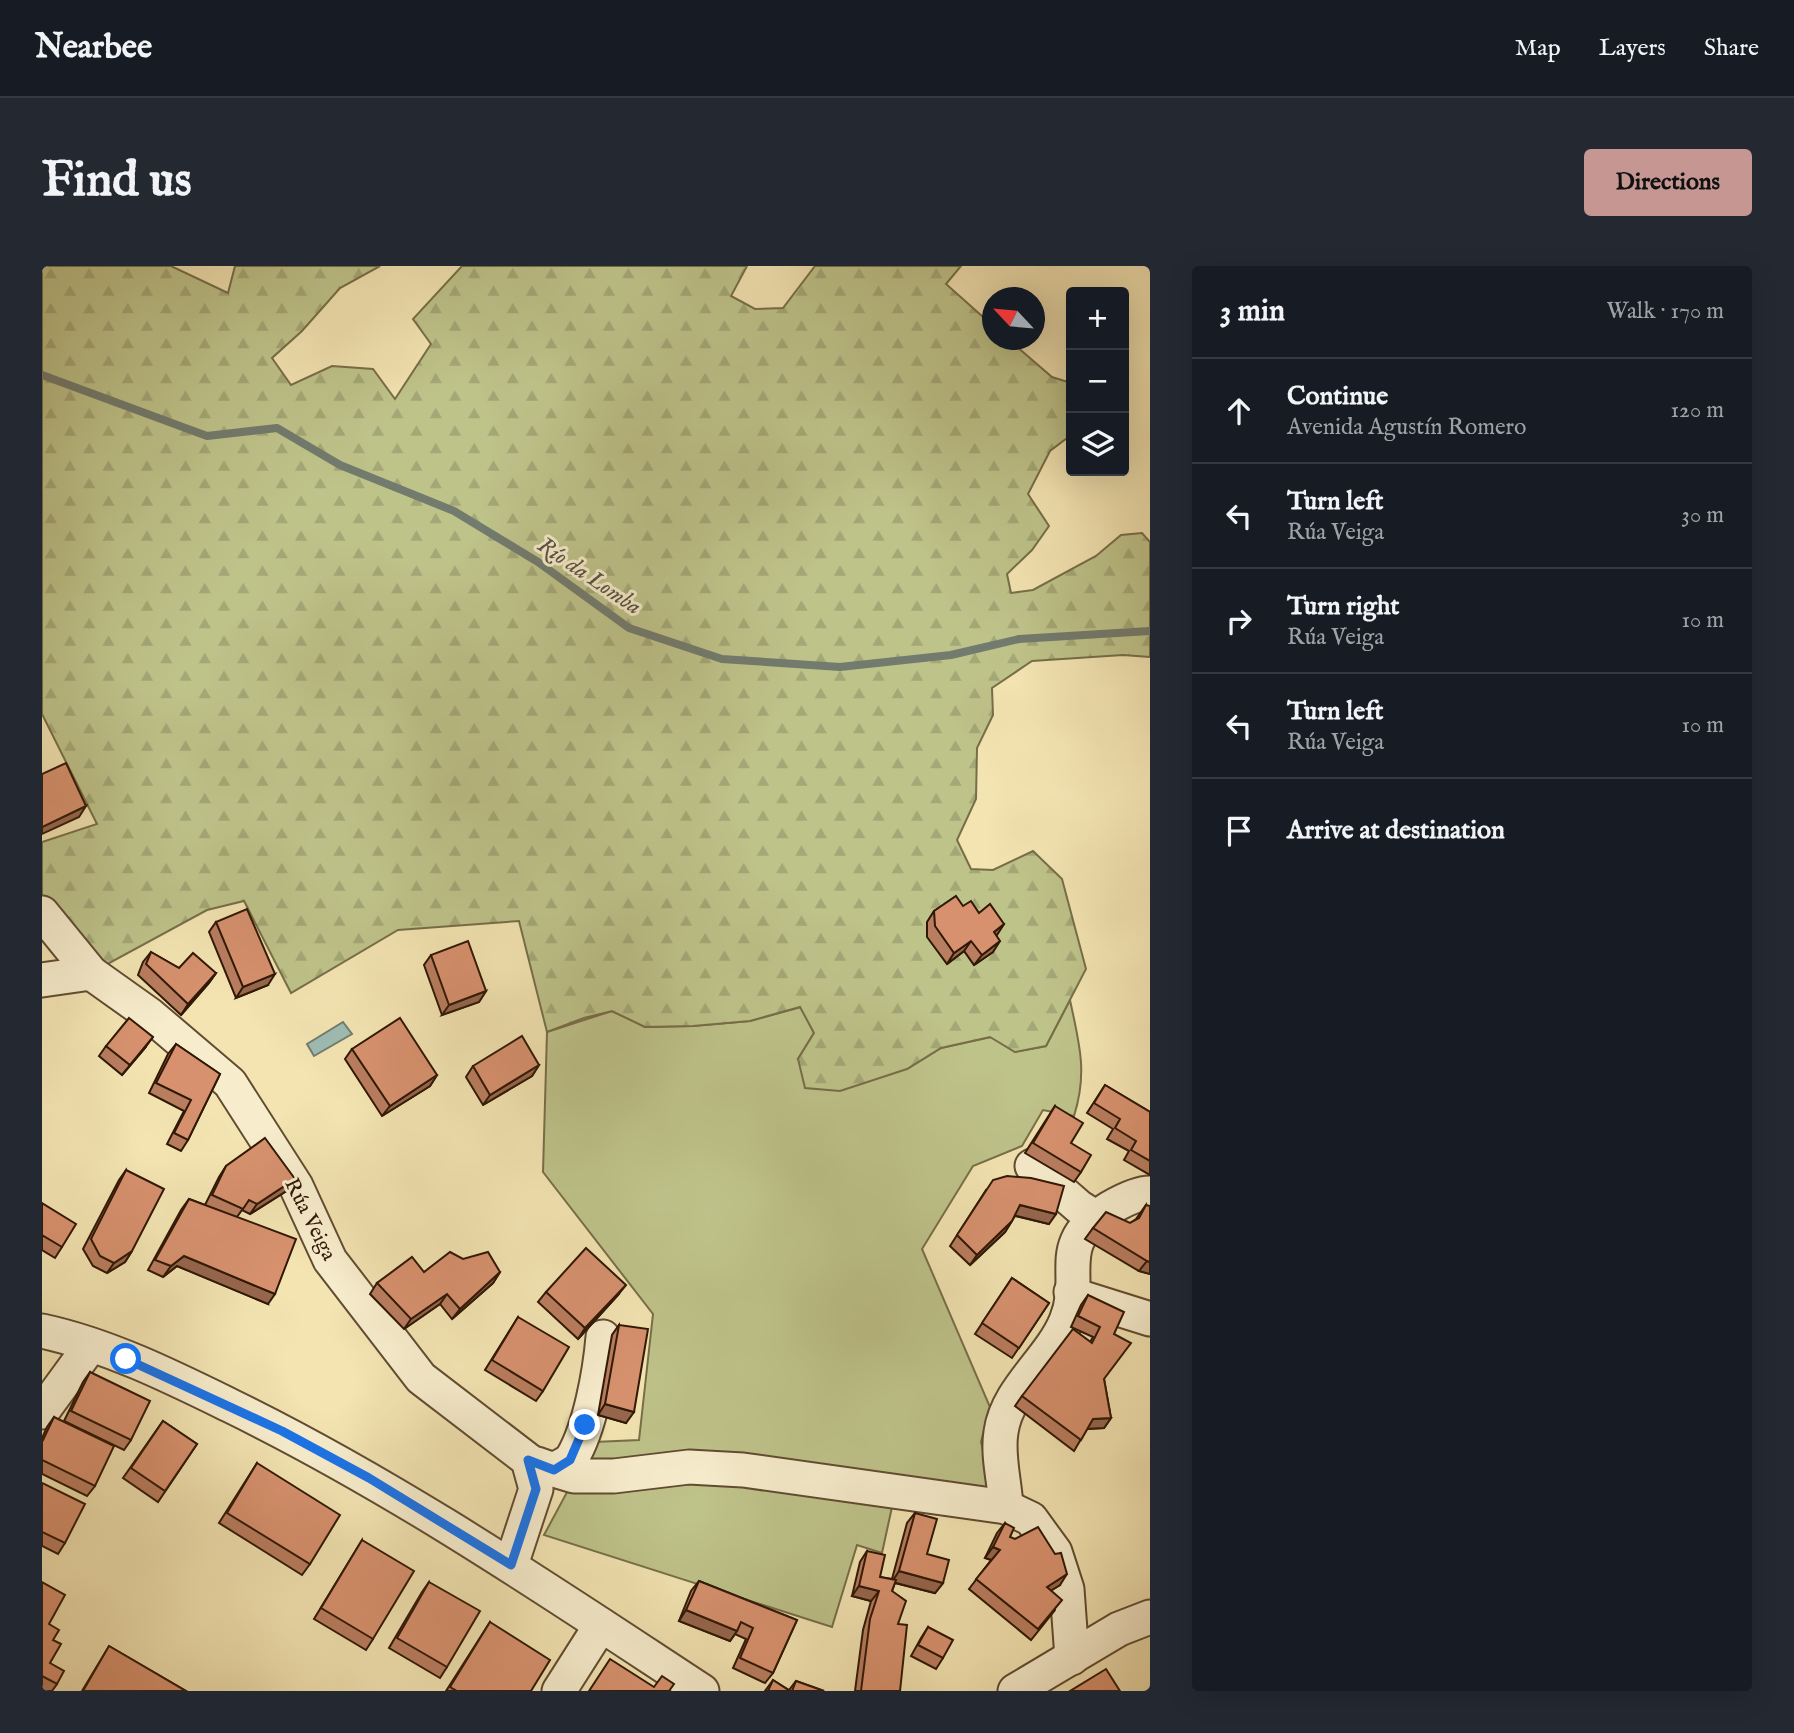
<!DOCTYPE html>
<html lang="en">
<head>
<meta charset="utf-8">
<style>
	:root { --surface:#171b24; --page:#242831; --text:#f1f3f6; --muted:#9ea1a6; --line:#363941; --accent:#c59692 }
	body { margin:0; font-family:"IM FELL English",serif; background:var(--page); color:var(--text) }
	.controls { position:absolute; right:21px; top:21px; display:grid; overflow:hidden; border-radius:7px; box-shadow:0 7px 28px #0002 }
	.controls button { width:63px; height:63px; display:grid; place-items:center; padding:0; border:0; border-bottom:2px solid var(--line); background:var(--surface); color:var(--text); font:35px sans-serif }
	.compass { position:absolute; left:940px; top:21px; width:63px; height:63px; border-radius:50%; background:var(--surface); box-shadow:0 7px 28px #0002; rotate:296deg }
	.stop { position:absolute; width:21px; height:21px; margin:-16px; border:5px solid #1a73e8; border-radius:50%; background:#fff }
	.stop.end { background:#1a73e8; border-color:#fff; box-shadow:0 2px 7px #0008 }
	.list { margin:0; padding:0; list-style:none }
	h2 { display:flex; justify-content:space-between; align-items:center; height:91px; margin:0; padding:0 28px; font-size:30px }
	h2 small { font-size:23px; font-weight:400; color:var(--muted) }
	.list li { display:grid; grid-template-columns:46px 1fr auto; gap:21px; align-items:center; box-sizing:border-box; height:105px; padding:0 28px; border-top:2px solid var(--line) }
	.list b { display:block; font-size:26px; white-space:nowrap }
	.list p { margin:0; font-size:23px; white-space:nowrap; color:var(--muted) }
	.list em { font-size:23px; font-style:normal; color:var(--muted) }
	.icon { flex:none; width:38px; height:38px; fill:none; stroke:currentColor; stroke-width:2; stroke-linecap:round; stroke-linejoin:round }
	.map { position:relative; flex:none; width:1108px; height:1425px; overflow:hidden; border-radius:7px }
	header { display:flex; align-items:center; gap:42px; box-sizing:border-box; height:98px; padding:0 35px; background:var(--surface); border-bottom:2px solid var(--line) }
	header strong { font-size:33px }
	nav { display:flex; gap:38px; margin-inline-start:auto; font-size:24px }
	.intro { display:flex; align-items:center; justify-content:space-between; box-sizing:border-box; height:168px; padding:0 42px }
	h1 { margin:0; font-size:49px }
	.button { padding:18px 32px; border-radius:7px; background:var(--accent); color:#111; font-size:24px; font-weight:700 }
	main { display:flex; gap:42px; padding:0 42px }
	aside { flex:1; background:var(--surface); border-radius:7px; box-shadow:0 7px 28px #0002 }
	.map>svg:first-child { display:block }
	.grass { fill:#bec38a; stroke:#776e48; stroke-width:2 }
	.forest { fill:url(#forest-firs); stroke:#776e48; stroke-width:2 }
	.water { fill:#9ebdb4; stroke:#727b6e; stroke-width:2 }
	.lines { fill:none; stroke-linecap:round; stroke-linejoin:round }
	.stream { stroke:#727b6e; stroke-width:8 }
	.minor-casing { stroke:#614b31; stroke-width:37 }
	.minor { stroke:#f7edcd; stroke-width:33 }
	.wall { fill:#b97d5f; stroke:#301806; stroke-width:2 }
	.shaded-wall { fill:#96664d; stroke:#301806; stroke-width:2 }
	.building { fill:#d7916e; stroke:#301806; stroke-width:2 }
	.route { stroke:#1a73e8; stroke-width:9 }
	.labels { text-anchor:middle; stroke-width:6; stroke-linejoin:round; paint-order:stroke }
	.street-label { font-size:21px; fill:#301806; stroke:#f7edcd }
	.water-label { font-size:23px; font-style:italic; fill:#565243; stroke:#f7edcd }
</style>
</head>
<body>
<header>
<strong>Nearbee</strong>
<nav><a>Map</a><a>Layers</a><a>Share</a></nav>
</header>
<div class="intro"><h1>Find us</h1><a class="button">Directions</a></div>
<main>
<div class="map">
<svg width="1108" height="1425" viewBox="0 0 1108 1425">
	<defs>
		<pattern id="forest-firs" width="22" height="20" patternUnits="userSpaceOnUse" patternTransform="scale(1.75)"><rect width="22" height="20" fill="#bec38a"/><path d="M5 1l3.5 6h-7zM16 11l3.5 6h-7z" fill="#a4a776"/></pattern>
	</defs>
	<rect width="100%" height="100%" fill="#f3e4b2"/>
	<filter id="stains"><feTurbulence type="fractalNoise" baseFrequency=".00286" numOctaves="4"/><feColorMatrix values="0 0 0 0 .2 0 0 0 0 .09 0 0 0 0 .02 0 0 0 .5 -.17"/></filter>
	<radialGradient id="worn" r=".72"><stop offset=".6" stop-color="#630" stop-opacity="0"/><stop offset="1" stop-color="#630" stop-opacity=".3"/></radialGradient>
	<path class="grass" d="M1028,734C1037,777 1046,806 1032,850L1001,844L980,880L931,900L880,983L948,1141L939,1176L951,1226L850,1241L840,1287L815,1279L790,1361L502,1269L552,1176L597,1174L611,1048L501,906L505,766L570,745L603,761L651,760L708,755L759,741L772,767L756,793L865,803L899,782L949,771L973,786L1004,780Z"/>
	<path class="forest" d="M0,0H129L186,27L193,0H338L298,22L260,65L230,92L249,119L290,100L331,103L353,133L389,78L371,53L420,0H705L689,30L713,43L741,42L773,0H919L904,18L950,59V74H967L1010,111L1029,117V169L1008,185L986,228L1007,260L990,284L965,308L969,327L991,324L1054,290L1079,269L1100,267L1108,276V391L1081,389L990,395L950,422L951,449L935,482L934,533L915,574L929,603L951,604L991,585L1020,613L1044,703L1004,780L973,786L948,771L899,782L865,803L798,825L763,822L756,793L772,767L758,741L708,755L651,760L603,761L570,745L542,752L505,766L477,655L356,664L249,727L202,635L165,644L49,707L0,647V576L55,558L0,448Z"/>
	<path class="water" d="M301,756L310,768L272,790L265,778Z"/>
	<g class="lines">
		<path class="stream" d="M0,109L165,170L235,162L298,199L412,245L496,296L587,362L680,393L798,401L909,389L977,373L1108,365"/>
		<g class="minor-casing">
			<g id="minor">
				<path d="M0,647L49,707L108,749L188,817L254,920L288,994L379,1112L486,1194L494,1223L469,1299"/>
				<path d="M0,714L49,707"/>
				<path d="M990,900L1037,941L1053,951"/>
				<path d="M1029,1026L1041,1032L1108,1053"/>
				<path d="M0,1065C65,1079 128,1110 187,1139C353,1220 506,1324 660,1425"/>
				<path d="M0,1146L49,1079"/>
				<path d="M495,1198L512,1204C518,1200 526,1197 530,1192C548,1162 558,1106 561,1071"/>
				<path d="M512,1204L532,1210H572L647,1201L701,1204L964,1241L989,1253L1013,1286L1025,1323L1030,1392"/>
				<path d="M964,1241C963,1217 955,1190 959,1166C965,1123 1008,1094 1024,1055C1044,1006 1008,980 1068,942C1080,935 1095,927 1108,927"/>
				<path d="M517,1425L559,1359"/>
				<path d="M973,1425L1077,1363L1108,1351"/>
			</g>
		</g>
		<use href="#minor" class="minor"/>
	</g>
	<g class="wall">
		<path d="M921,640L962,658L954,669L951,686L932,699L922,685L905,698L885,671V656L892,645Z"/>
		<path d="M174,656L226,719L194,732L167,666Z"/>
		<path d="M109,686L137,702L174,707L167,717L139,749L96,709L101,696Z"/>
		<path d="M389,689L444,725L437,736L400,749L382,699Z"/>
		<path d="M134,778L178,808L146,874L139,885L125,878L142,845L107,827L126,788Z"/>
		<path d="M64,780L103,782L80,809L57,790Z"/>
		<path d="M310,783L395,809L388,820L340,850L303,793Z"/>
		<path d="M497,799L490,810L441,839L424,811L431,800Z"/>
		<path d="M1063,819L1108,846V909L1082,894L1087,885L1065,873L1071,863L1045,847Z"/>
		<path d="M1013,840L1029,877L1039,906L1032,916L983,887Z"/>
		<path d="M184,900L253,913L246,924L208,948L200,944L195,951L226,1038L135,1000L121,1011L106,1004L139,944L147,933L163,939L177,911Z"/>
		<path d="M84,904L90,985L83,996L65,1007L51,1000L41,983L77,914Z"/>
		<path d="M944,924L1007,958L973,950L963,966L928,999L908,980Z"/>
		<path d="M0,937L20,981L13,992L0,984Z"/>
		<path d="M1104,939L1108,1008L1097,1005L1043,973L1051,962L1088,957L1094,953Z"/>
		<path d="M421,993L458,1006L451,1017L410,1053L398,1038L362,1063L328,1028L335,1017L382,1006Z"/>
		<path d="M970,1012L1007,1037L970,1092L933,1068Z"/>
		<path d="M504,1026L576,1029L536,1073L496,1036Z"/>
		<path d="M1046,1029L1072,1068L1062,1113L1069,1152L1062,1162L1045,1163L1032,1185L973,1140L980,1130L1048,1076L1051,1071L1029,1061L1039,1039Z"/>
		<path d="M476,1051L501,1125L494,1135L443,1104Z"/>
		<path d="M577,1059L584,1157L556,1149L570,1069Z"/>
		<path d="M48,1106L89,1174L82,1184L22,1155L41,1116Z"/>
		<path d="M12,1151L53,1220L45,1230L0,1208V1172L5,1161Z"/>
		<path d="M121,1155L155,1178L116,1236L81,1212Z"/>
		<path d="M215,1197L268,1298L260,1309L177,1257Z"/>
		<path d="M0,1217L23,1277L16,1288L0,1280Z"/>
		<path d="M873,1247L885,1288L901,1317L893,1327L853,1317L850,1325L856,1358L858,1425H813L821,1364L829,1335L810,1330L818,1296L825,1285L838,1311L850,1313L865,1257Z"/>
		<path d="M963,1257L968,1271L1018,1319L1008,1325L1013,1344L989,1374L927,1323L949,1294L943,1292L955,1267Z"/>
		<path d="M320,1274L331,1373L324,1384L272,1353Z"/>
		<path d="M657,1315L755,1354L731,1407L723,1417L691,1402L704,1373L693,1368L688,1375L637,1355L649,1325Z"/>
		<path d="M0,1316L7,1358L11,1374L8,1397L15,1418L10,1425H0Z"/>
		<path d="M387,1316L405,1401L398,1412L347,1382L380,1326Z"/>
		<path d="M448,1356L489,1425H404L441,1367Z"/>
		<path d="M886,1361L901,1392L894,1403L869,1390L879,1372Z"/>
		<path d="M67,1380L144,1425H40Z"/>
		<path d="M731,1414L747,1424L754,1415L782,1425H723Z"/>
	</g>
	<g class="shaded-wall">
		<path d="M44,540L37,551L0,568V561Z"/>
		<path d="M962,658L955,669L944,676L952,666Z"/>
		<path d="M929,675L922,685L905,698L912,687Z"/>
		<path d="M958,675L951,686L932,699L940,689Z"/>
		<path d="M174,707L167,717L139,749L146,738Z"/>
		<path d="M233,708L226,719L194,732L201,721Z"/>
		<path d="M444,725L437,736L400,749L407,739Z"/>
		<path d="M111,771L103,782L80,809L88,799Z"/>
		<path d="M497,799L490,810L441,839L448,829Z"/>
		<path d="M395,809L388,820L340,850L348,840Z"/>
		<path d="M253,913L246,924L208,948L215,938Z"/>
		<path d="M978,939L1014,948L1007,958L971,949Z"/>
		<path d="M970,955L963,966L928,999L935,989Z"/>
		<path d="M90,985L83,996L65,1007L72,997Z"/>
		<path d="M142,990L233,1028L226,1038L135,1000L121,1011L129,1000Z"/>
		<path d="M1105,995L1108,996V1008L1097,1005Z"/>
		<path d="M458,1006L451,1017L410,1053L418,1043Z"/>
		<path d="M584,1019L576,1029L536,1073L543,1062Z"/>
		<path d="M405,1028L398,1038L362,1063L369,1053Z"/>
		<path d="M563,1138L592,1146L584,1157L556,1149Z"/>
		<path d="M1069,1152L1062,1162L1043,1163L1051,1153Z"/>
		<path d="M951,1281L958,1284L950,1294L943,1292Z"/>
		<path d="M857,1305L901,1317L893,1327L850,1316Z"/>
		<path d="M1025,1308L1018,1319L997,1332L1005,1321Z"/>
		<path d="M817,1320L837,1325L829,1335L810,1330Z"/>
		<path d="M644,1344L695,1365L688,1375L637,1355Z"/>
	</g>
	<g class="building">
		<path d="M24,497L44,540L0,561V508Z"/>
		<path d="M914,630L921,640L929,635L937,647L948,638L962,658L952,666L958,675L940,689L929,675L912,687L893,660L892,645Z"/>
		<path d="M205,643L233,708L201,721L174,656Z"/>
		<path d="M426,675L444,725L407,739L389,689Z"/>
		<path d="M109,686L137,702L151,687L174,707L146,738L104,698Z"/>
		<path d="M87,752L111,771L88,799L64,780Z"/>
		<path d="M358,752L395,809L348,840L310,783Z"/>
		<path d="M480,770L497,799L448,829L431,800Z"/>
		<path d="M134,778L178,808L146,874L132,867L149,834L114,817Z"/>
		<path d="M1063,819L1108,846V895L1089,884L1094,875L1073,862L1078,853L1052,837Z"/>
		<path d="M1013,840L1041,857L1029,877L1049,889L1039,906L991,877Z"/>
		<path d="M223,872L253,913L215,938L207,934L201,943L170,929L184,900Z"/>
		<path d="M84,904L122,923L90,985L72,997L58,990L49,973Z"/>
		<path d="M965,910L989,912L1022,920L1014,948L978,939L970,955L935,989L915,969L951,914Z"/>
		<path d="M147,933L254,973L233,1028L142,990L129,1000L113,994Z"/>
		<path d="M0,937L34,958L20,981L0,969Z"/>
		<path d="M1104,939L1108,940V996L1105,995L1051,962L1064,946L1088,957L1097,952Z"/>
		<path d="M544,982L584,1019L543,1062L504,1026Z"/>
		<path d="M408,986L421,993L446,986L458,1006L418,1043L405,1028L369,1053L335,1017L370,991L382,1006Z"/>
		<path d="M970,1012L1007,1037L977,1082L940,1057Z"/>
		<path d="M1046,1029L1082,1046L1072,1068L1089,1077L1062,1113L1069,1152L1051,1153L1039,1174L980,1130L1031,1063L1050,1077L1058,1061L1036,1050Z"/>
		<path d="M476,1051L527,1081L501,1125L450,1094Z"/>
		<path d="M577,1059L606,1063L592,1146L563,1138Z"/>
		<path d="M48,1106L108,1135L89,1174L29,1145Z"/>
		<path d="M12,1151L72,1180L53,1220L0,1194V1176Z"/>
		<path d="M121,1155L155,1178L123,1225L89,1202Z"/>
		<path d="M215,1197L298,1249L268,1298L185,1247Z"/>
		<path d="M0,1217L43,1238L23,1277L0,1266Z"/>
		<path d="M873,1247L895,1253L885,1288L907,1294L901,1317L857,1305Z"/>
		<path d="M963,1257L972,1262L968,1271L973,1273L996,1261L1013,1288L1019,1287L1025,1308L1005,1321L1020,1334L996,1363L934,1313L958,1284L951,1281Z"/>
		<path d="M320,1274L372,1305L331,1373L279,1342Z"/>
		<path d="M825,1285L843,1289L838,1311L854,1314L850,1325L864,1335L856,1358L865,1359L858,1425H819L828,1353L837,1325L817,1320Z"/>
		<path d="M657,1315L755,1354L731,1407L698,1392L711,1362L699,1356L695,1365L644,1344Z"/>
		<path d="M0,1316L23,1329L7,1358L17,1364L11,1374L19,1378L8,1397L22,1405L15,1418L0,1410Z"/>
		<path d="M387,1316L438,1345L405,1401L355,1372Z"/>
		<path d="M448,1356L508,1394L489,1425H415L408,1421Z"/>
		<path d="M886,1361L911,1374L901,1392L876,1379Z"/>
		<path d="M67,1380L144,1425H41Z"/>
		<path d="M568,1393L612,1421L620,1410L632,1418L627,1425H547Z"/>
		<path d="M1064,1403L1078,1425H1028Z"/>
		<path d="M731,1414L748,1425H726Z"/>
		<path d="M754,1415L782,1425H750Z"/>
	</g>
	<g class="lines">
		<path class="route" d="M84,1093L240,1165L327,1212L469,1299L494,1223L486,1194L512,1204L528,1194L543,1159"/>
	</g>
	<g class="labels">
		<g class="street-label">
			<text transform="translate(269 953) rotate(63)" y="7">Rúa Veiga</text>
		</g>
		<g class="water-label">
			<text transform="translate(548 309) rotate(34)" y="8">Río da Lomba</text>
		</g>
	</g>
	<rect width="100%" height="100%" filter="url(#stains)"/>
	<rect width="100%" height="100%" fill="url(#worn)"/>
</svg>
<div class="controls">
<button>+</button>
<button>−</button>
<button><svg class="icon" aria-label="layers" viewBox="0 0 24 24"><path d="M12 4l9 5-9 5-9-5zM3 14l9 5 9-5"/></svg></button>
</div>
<svg class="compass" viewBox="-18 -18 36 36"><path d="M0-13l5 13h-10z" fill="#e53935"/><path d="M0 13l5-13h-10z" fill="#9ea1a6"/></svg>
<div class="stop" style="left:84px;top:1093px"></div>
<div class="stop end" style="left:543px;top:1159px"></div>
</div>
<aside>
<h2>3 min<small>Walk · 170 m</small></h2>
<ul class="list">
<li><svg class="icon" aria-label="ahead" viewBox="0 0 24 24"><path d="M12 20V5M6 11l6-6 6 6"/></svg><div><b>Continue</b><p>Avenida Agustín Romero</p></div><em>120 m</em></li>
<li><svg class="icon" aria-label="left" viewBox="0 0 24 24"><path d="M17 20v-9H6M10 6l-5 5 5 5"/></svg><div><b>Turn left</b><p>Rúa Veiga</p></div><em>30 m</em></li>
<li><svg class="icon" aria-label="right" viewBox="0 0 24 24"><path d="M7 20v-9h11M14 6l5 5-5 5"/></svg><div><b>Turn right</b><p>Rúa Veiga</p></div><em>10 m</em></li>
<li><svg class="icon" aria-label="left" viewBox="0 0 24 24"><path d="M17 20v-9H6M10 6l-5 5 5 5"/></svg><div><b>Turn left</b><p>Rúa Veiga</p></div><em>10 m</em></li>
<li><svg class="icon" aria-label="arrive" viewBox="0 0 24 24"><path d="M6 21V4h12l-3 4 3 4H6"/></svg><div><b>Arrive at destination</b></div></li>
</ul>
</aside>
</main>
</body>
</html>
